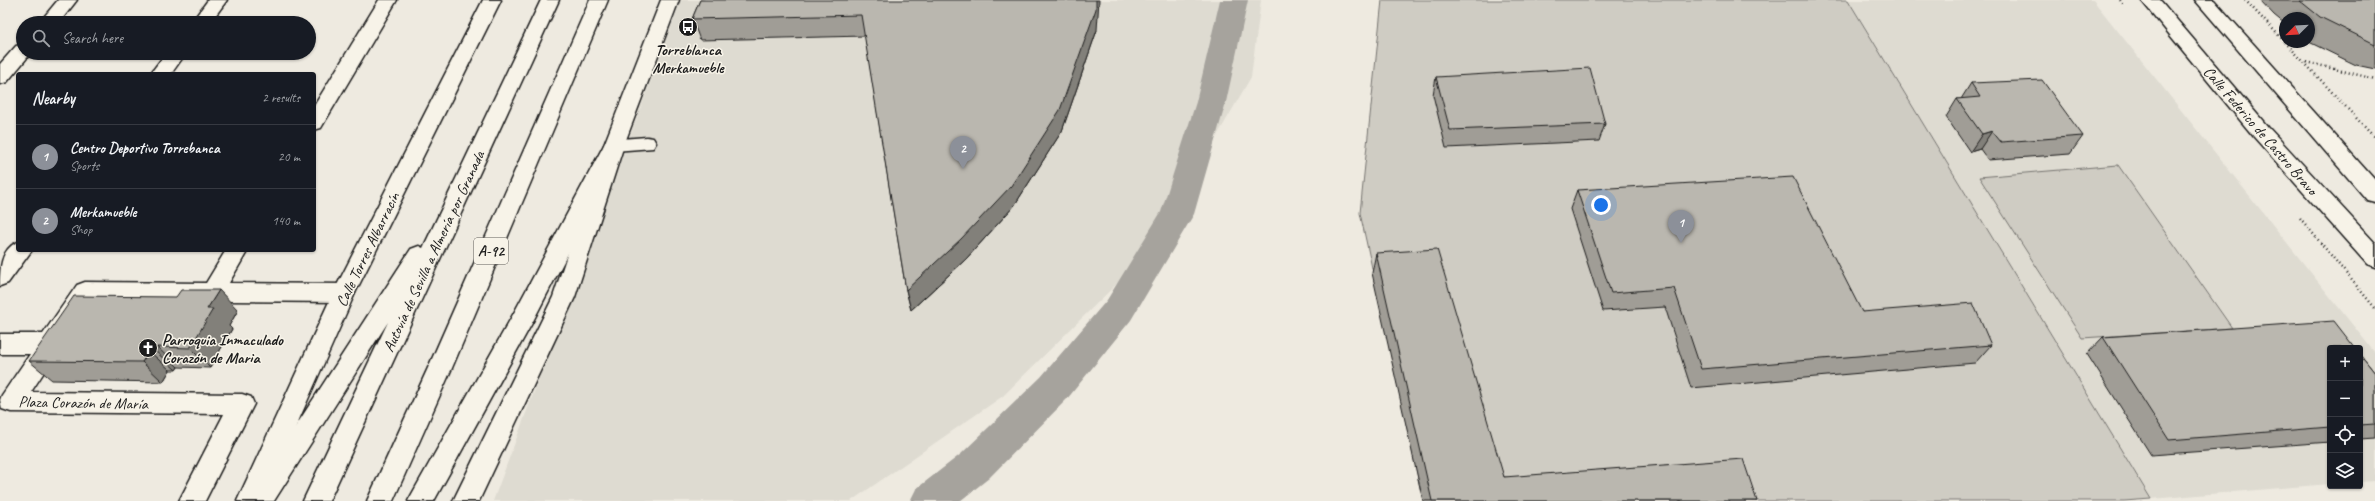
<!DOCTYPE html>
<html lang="en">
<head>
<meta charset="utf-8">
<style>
	:root { --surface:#171b24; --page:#242831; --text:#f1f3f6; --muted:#9ea1a6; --line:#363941; --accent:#8c9099 }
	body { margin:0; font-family:Caveat,sans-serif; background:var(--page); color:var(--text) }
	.controls { position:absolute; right:12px; bottom:12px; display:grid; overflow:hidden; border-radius:4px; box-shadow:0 1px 3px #0004 }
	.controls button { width:36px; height:36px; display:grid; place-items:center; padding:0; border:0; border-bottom:1px solid var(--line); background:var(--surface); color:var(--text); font:20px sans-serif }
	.compass { position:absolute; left:2279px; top:12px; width:36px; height:36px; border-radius:50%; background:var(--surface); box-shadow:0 1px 3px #0004; rotate:246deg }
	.you { position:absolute; left:1601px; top:205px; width:14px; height:14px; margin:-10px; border:3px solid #fff; border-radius:50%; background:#1a73e8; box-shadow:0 0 0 6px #1a73e833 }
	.badge { display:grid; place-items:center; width:26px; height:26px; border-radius:50%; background:var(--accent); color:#fff; font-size:13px; font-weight:700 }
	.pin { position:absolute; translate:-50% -33px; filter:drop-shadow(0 1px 2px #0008) }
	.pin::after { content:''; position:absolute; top:21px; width:14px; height:12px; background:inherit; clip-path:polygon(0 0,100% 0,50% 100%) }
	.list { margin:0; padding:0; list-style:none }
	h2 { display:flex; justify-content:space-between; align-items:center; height:52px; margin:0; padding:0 16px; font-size:17px }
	h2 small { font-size:13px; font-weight:400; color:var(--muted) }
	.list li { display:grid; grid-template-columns:26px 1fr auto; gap:12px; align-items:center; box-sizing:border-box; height:64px; padding:0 16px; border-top:1px solid var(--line) }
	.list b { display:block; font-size:15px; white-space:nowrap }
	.list p { margin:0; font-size:13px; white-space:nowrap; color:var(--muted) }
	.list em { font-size:13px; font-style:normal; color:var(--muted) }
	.icon { flex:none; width:22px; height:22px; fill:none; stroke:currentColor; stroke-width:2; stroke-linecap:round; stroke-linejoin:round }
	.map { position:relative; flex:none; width:2375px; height:501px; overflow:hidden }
	.search { position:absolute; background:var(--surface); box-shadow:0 1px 3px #0004; left:16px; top:16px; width:300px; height:44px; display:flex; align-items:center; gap:10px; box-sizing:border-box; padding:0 14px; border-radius:22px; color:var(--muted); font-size:15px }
	.panel { position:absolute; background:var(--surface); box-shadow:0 1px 3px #0004; left:16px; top:72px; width:300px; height:180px; border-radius:4px }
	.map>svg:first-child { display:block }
	.built { fill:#dedbd1 }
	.green { fill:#cfccc3; stroke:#767470 }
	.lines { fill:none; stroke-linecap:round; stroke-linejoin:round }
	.canal { fill:#a6a39d; fill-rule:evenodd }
	.lane-casing { stroke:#1c1c1c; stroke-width:3 }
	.street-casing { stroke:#1c1c1c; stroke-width:3 }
	.secondary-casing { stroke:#1c1c1c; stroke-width:3 }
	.highway-casing { stroke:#1c1c1c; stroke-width:3 }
	.path { stroke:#1c1c1c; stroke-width:2.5; stroke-dasharray:1 3; stroke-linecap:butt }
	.lane { fill:#f7f3e8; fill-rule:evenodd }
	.street { fill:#f7f3e8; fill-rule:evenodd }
	.secondary { fill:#f7f3e8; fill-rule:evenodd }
	.highway { fill:#f7f3e8; fill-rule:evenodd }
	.wall { fill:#a09d96; stroke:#1c1c1c }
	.shaded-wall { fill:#82807a; stroke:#1c1c1c }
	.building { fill:#bab7af; stroke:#1c1c1c }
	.labels { text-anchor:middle; stroke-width:3; stroke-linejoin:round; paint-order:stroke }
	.shield { fill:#f7f3e8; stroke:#5e5c59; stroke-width:1 }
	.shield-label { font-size:15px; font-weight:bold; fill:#1c1c1c }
	.poi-label { font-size:16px; font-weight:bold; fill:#1c1c1c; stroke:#f7f3e8 }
	.street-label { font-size:16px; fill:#1c1c1c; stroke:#f7f3e8 }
</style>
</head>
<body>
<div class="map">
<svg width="2375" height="501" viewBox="0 0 2375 501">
	<rect width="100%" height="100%" fill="#eeeae0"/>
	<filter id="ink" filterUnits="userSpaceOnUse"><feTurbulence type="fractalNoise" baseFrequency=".025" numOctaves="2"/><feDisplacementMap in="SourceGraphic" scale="8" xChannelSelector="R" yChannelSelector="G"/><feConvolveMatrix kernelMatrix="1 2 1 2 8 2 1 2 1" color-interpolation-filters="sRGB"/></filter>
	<g filter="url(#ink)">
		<g class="built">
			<path d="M681,0H1261L1251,77L1151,250L1003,396L851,501H493Z"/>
			<path d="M1848,0H2093L2375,353V481L2360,482V348H2330V484L2151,499Z"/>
		</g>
		<g class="green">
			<path d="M1382,0H1848L2151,499L2124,501H1423L1360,213Z"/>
			<path d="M2118,165L2232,328L2082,338L1979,177Z"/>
		</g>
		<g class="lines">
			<path class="canal" d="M1220,0H1248L1226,102L1194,214L1131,320L1067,399L989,478L960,501H910L916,489L961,454L1041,377L1107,300L1161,212L1196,102Z"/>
			<g class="lane-casing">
				<path id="lane" d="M647,137L653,138L656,143L653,148L614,151L608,150L605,145L608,140Z"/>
			</g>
			<g class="street-casing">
				<g id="street">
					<path d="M58,0H77L59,23H39Z"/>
					<path d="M208,0H227L210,23H191Z"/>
					<path d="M379,0H397L321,128L314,130V106Z"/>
					<path d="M2141,0H2160L2268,127L2375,243V267L2367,264L2254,137Z"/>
					<path d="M2195,0H2214L2375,180V202L2367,200Z"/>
					<path d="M23,44V53H31L7,82L0,84V64L16,46Z"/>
					<path d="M166,53H186L171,74H150Z"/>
					<path d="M18,242V250H32L8,283L0,286C0,270 0,249 18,242Z"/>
					<path d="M226,250H248L229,283L344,284L352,287L355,293L352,299L344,302L91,300L31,392L242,394L251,397L254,404L205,501H179L224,414L11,412L2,409L0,400L2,395L30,354H0V334H43L77,285L85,282L206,283Z"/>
				</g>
			</g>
			<g class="secondary-casing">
				<g id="secondary">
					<path d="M483,0H501L355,293L263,501H237L333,293Z"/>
					<path d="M661,0H679L624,145L575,297L479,501H453L553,297L604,145Z"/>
				</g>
			</g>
			<g class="highway-casing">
				<g id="highway">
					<path d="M541,0H559L329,501H303L388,322L274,501H247L411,249L419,246L423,248Z"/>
					<path d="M590,0H608L452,368L393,501H367L428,368Z"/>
					<path d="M614,138L621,140L624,145L531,325L434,501H408L515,311L604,145L607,140Z"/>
				</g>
			</g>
			<g class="path">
				<path d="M2120,0L2125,6"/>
				<path d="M2245,0L2285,42"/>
				<path d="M2285,42L2375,138"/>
				<path d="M2306,62L2375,79"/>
				<path d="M2300,218L2375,308"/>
			</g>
			<use href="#lane" class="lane"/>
			<use href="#street" class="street"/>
			<use href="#secondary" class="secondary"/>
			<use href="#highway" class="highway"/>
		</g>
		<g class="wall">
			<path d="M700,0L1097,30L1062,131L1014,206L966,259L911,310L906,290L865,36L700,40L692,19Z"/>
			<path d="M2260,0H2375V69L2356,65L2309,42V18H2285V24L2274,15Z"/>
			<path d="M1436,77L1605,124L1599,141L1446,148L1433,95Z"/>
			<path d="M1971,83L2083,136L2070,154L1988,160L1980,149L1970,152L1946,117L1957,99H1961Z"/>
			<path d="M1577,190L1862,312L1991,345L1975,363L1691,388L1665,307L1603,311L1570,209Z"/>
			<path d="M1376,253L1504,477L1757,501H1423L1372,273Z"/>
			<path d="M238,310L229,326L232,329L210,368L178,367L176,370H170L163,382L52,380L29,361Z"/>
			<path d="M2103,337L2330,348V442L2151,455L2087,354Z"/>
			<path d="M2360,354L2375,373V438L2360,439Z"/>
		</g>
		<g class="shaded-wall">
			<path d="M1096,0H1099L1097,30L1062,131L1014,206L966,259L911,310L906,290Z"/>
			<path d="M1992,131L1980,149L1970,152L1982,134Z"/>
			<path d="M219,290L238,310L229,326L232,329L210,368L190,348L207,309Z"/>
			<path d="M157,347L178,367L176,370L155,351Z"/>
			<path d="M149,351L170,370L163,382L142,362Z"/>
		</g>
		<g class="building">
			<path d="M700,0H1096V9L1060,110L1011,186L961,239L906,290L861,15L692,19Z"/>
			<path d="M2299,0H2375V44L2320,17Z"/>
			<path d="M1590,68L1605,124L1450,130L1436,77Z"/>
			<path d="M2042,80L2083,136L2001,142L1992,131L1982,134L1957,99L1980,97L1971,83Z"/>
			<path d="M1793,177L1862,312L1973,303L1991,345L1701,369L1674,288L1611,293L1577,190Z"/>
			<path d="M1437,249L1504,477L1743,459L1757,501H1432L1376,253Z"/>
			<path d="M181,290H219L207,309H213L190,348L157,347L155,351H149L142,362L29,361L74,296L176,297Z"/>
			<path d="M2334,321L2355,348H2330V427L2169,440L2103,337Z"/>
			<path d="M2360,354L2375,373V424L2360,425Z"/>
		</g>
	</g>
	<defs>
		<g id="bus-disc" transform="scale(1)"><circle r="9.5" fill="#1c1c1c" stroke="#f7f3e8"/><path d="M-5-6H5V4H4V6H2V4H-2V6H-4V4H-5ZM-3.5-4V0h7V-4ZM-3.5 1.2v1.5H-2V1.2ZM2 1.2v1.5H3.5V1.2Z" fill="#fff"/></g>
		<g id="church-disc" transform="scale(1)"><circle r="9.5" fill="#1c1c1c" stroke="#f7f3e8"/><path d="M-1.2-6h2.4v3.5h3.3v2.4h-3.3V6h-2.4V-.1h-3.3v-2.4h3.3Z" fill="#fff"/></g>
	</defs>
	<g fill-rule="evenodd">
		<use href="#bus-disc" x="688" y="27"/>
		<use href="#church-disc" x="148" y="348"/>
	</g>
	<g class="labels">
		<rect class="shield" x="474" y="238" width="34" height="26" rx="3"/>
		<g class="shield-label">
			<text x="491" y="256">A-92</text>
		</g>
		<g class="poi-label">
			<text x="688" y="55">Torreblanca<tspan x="688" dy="18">Merkamueble</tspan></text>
			<text x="162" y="345" text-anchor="start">Parroquia Inmaculado<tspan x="162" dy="18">Corazón de Maria</tspan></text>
		</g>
		<g class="street-label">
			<text transform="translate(2261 130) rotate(49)" y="6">Calle Federico de Castro Bravo</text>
			<text transform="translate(367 249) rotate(-64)" y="6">Calle Torres Albarracín</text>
			<text transform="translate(433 251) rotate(-65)" y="6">Autovía de Sevilla a Almería por Granada</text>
			<text transform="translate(83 402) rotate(1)" y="6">Plaza Corazón de María</text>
		</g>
	</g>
</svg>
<div class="controls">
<button>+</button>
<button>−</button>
<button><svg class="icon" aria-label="locate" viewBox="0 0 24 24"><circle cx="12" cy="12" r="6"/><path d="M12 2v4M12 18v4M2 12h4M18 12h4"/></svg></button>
<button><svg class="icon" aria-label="layers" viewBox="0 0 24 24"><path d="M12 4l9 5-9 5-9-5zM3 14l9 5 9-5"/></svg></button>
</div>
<svg class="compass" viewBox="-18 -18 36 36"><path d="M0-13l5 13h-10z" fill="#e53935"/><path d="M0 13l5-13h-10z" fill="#9ea1a6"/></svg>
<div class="you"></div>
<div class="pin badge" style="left:1681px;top:243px">1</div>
<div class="pin badge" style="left:963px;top:169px">2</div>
<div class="search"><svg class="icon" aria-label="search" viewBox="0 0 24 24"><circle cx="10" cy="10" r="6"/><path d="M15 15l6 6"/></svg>Search here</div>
<section class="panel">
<h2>Nearby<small>2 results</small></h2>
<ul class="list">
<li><span class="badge">1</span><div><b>Centro Deportivo Torrebanca</b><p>Sports</p></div><em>20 m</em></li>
<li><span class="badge">2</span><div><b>Merkamueble</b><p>Shop</p></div><em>140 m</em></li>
</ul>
</section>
</div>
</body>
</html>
